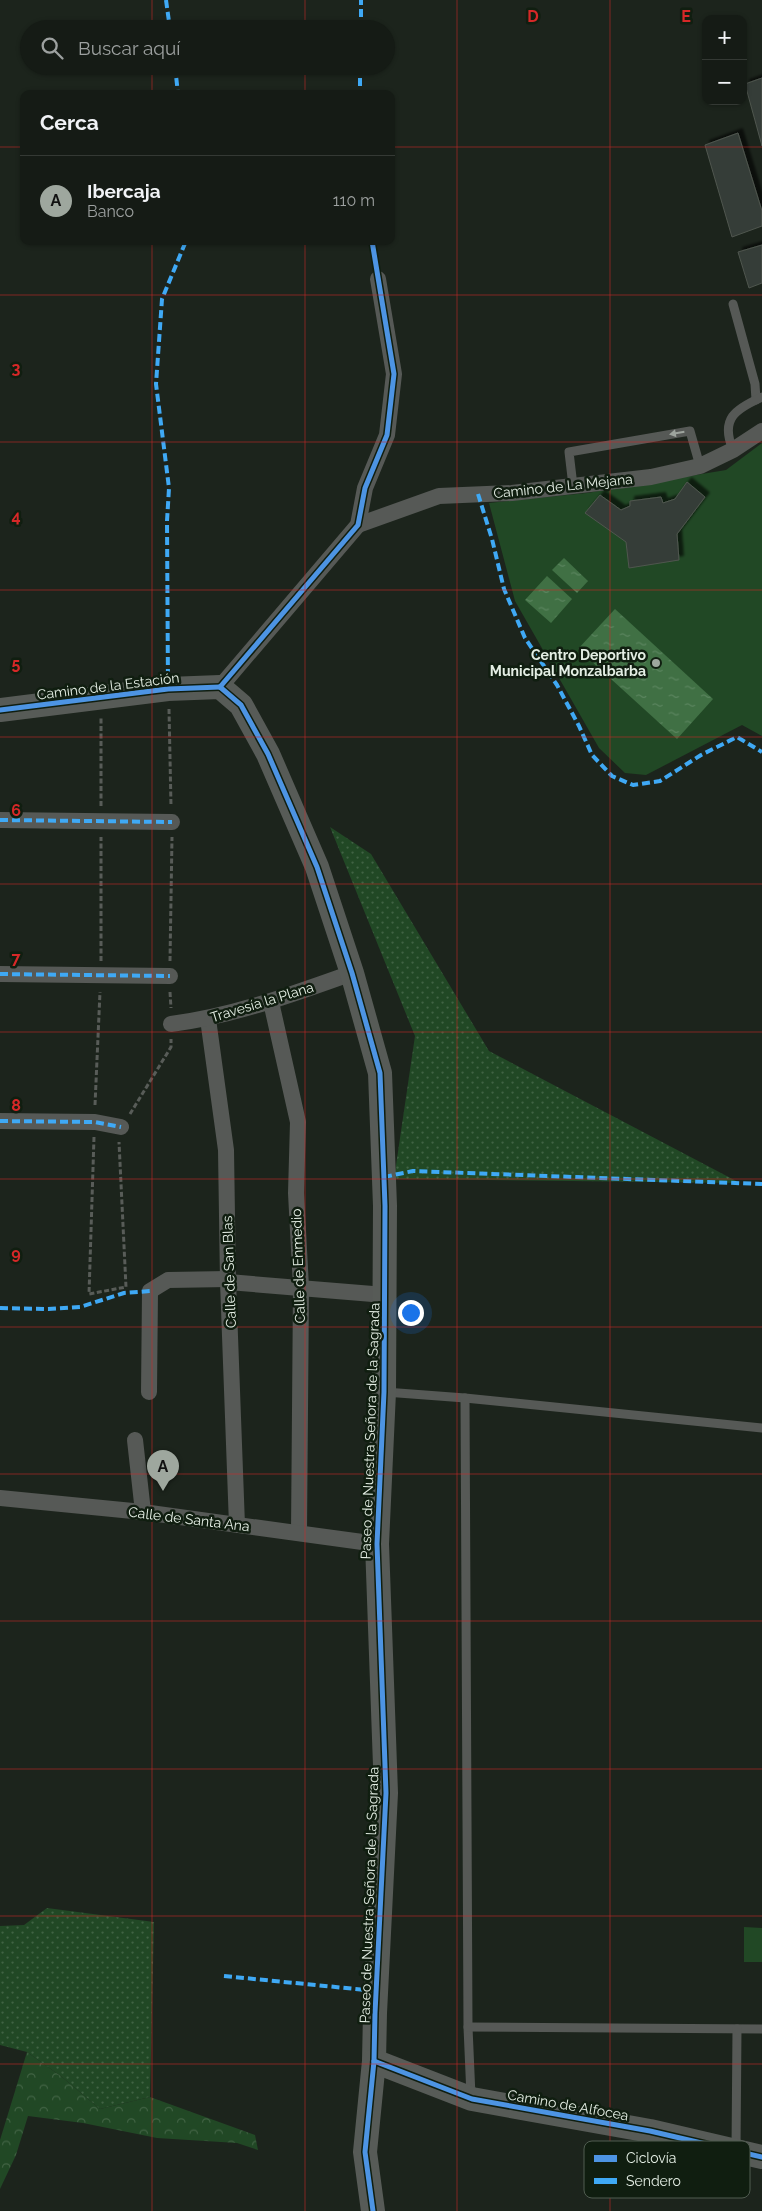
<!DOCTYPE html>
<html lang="es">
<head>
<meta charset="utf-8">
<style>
	:root { --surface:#151b15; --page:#1e241e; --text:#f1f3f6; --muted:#9da1a0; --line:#343934; --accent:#9ea79e }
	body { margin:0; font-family:Raleway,sans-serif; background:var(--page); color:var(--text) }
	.controls { position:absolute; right:15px; top:15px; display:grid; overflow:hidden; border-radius:10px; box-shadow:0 1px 4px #0004 }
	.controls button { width:45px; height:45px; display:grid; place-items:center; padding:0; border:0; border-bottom:1px solid var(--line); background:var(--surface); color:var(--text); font:25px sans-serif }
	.you { position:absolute; left:410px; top:1312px; width:18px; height:18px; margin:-12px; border:4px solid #fff; border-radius:50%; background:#1a73e8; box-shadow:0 0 0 8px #1a73e833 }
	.badge { display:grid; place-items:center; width:32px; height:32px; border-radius:50%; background:var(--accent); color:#111; font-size:16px; font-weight:700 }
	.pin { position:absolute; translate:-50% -41px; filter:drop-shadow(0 1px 2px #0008) }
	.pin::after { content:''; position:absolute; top:26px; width:18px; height:15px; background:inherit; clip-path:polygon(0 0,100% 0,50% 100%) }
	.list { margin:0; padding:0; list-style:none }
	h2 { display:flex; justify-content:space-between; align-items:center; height:65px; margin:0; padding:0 20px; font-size:21px }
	h2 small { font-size:16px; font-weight:400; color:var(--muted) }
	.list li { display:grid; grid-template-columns:32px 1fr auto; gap:15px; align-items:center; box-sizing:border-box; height:90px; padding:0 20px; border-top:1px solid var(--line) }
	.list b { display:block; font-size:19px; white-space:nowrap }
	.list p { margin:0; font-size:16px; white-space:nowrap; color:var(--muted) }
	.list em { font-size:16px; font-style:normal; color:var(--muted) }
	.icon { flex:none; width:28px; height:28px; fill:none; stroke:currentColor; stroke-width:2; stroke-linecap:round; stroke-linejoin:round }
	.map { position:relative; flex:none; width:762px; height:2211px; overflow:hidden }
	.search { position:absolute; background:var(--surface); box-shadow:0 1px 4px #0004; left:20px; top:20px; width:375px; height:55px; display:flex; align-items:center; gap:12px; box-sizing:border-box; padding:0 18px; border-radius:28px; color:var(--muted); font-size:19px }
	.panel { position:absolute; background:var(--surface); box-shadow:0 1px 4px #0004; left:20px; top:90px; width:375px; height:155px; border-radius:10px }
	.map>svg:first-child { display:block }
	.grass { fill:url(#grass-dots) }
	.forest { fill:url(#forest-crowns) }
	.pitch { fill:#214825 }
	.water { fill:url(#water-ripples) }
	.building { fill:#363d37; stroke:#4f564f; filter:url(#shadow) }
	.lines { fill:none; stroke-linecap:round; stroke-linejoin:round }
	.path { stroke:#585c58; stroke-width:3; stroke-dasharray:5 2.5; stroke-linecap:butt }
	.lane { stroke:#565956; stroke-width:9 }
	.street { stroke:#565956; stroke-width:16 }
	.secondary { stroke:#575b57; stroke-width:24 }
	.quiet { stroke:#3fa9f5; stroke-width:4; stroke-dasharray:8 4; stroke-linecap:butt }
	.cycleway-casing { stroke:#101e10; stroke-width:8 }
	.cycleway { stroke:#4d94e3; stroke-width:5 }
	.oneway { fill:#9da49d }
	.grid { fill:none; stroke:#d62828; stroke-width:1; stroke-opacity:0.55 }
	.poi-dot { fill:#9ea79e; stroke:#101e10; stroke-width:2 }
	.labels { text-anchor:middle; stroke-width:5; stroke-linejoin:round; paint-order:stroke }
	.street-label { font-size:14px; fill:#e4eee4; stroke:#101e10 }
	.poi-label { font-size:14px; font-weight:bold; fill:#e4eee4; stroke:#101e10; text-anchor:end }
	.key { fill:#101e10; stroke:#505c50; stroke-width:1 }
	.key-label { font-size:14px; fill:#e4eee4 }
	.grid-label { font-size:16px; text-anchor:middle; font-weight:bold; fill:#d62828; stroke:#101e10; stroke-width:5; stroke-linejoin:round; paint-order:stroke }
</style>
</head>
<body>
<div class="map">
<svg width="762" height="2211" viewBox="0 0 762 2211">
	<defs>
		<pattern id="grass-dots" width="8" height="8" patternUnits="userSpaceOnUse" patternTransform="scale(1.25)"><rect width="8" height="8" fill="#214825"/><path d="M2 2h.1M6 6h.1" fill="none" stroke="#416344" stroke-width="1.8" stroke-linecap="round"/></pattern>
		<pattern id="forest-crowns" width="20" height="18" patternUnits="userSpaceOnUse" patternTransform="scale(1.25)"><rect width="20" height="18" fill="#214825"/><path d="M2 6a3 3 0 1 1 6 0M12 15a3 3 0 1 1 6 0" fill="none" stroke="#416344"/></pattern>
		<pattern id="water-ripples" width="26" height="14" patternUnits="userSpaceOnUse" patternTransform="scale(1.25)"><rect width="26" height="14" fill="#407044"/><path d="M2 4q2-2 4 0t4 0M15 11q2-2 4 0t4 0" fill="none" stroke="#5b855f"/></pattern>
		<filter id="shadow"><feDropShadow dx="4.5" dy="-4.5" stdDeviation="1" flood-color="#0009"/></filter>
	</defs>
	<rect width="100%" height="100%" fill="#1c241c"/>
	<g class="grass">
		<path d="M330,827L371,854L489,1051L740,1183L394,1179L415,1036Z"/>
		<path d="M47,1908L154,1922L150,2097L100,2109L62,2077L27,2052L0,2045V1926L24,1925Z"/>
	</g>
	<path class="forest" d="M27,2052L62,2077L100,2109L150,2097L255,2135L258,2150L237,2143L157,2138L83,2123L28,2116L16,2155L0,2189V2140Z"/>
	<g class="pitch">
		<path d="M762,443V736L742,725L646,775L625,773L599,748L515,601L489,503L587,493L726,470Z"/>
		<path d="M744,1927L762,1928V1962H744Z"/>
	</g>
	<g class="water">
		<path d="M564,558L588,581L577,593L552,570Z"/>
		<path d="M547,576L572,599L551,623L525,600Z"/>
		<path d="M615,609L713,699L677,739L578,649Z"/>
	</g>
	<g class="building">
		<path d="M762,78V146L745,84Z"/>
		<path d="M738,133L762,211V226L732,237L705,145Z"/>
		<path d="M762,245V283L749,288L738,252Z"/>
		<path d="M687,482L705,497L677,534L679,560L629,568L626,542L585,513L600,495L621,510L630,506V501L661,497L663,503L675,499Z"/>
	</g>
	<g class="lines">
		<g class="path">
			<path d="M169,709L171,806"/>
			<path d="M101,806V717"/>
			<path d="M101,961V837"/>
			<path d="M170,961L172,837"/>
			<path d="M170,992L171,1008"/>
			<path d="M95,1105L100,992"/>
			<path d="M130,1114L171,1047V1039"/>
			<path d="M94,1137L89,1294L126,1287L119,1142"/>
		</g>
		<g class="lane">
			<path d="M733,304L755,384L756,400"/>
			<path d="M733,450C720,419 735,409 762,397"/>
			<path d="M573,486L569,452L690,431L700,466"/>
			<path d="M385,1392L465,1398L762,1428"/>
			<path d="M465,1398L468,2027L471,2096"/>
			<path d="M468,2027L762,2029"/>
			<path d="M736,2150L737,2029"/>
		</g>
		<g class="street">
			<path d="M358,525L439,496L512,493L651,477L700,466L733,450L762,431"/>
			<path d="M220,687L358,525L365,488L387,435L394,374L378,279"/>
			<path d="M0,820L172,822"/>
			<path d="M0,974L170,976"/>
			<path d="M271,1002L298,1122L296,1193L301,1287L299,1533"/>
			<path d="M208,1019L226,1150L228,1282L237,1525"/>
			<path d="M171,1024C234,1016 293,994 352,973"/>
			<path d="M0,1121L95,1122L121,1127"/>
			<path d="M228,1282L385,1295"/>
			<path d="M149,1392L150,1291L168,1280L228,1279"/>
			<path d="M135,1440L143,1512"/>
			<path d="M0,1498L143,1512L377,1544"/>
		</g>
		<g class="secondary">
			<path d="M0,710L168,689L220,687L241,705L268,754L317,867L352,973L380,1073L385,1206L384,1392L377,1544L386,1793L375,2013L374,2061L365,2152L373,2211"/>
			<path d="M374,2061L472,2099L650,2131L762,2157"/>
		</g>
		<g class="quiet">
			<path d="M166,0L170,29"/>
			<path d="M361,29V0"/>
			<path d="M175,66L178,94"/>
			<path d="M360,66V94"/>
			<path d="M478,494L492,539L504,589L525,638L557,685L579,726L592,755L612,776L633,785L660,781L701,755L737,737L762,752"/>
			<path d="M168,689L167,521L169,488L156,384L162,299L186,241"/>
			<path d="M0,820L172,822"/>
			<path d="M0,974L170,976"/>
			<path d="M0,1121L95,1122L121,1127"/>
			<path d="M384,1177L413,1171L762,1184"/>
			<path d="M0,1308L48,1309L80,1307L124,1293L150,1291"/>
			<path d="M224,1976L376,1991"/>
		</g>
		<g class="cycleway-casing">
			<g id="cycleway">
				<path d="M220,687L241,705L268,754L317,867L352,973L380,1073L385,1206L384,1392L377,1544L386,1793L375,2013L374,2061L365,2152L373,2211"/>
				<path d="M220,687L358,525L365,488L387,435L394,374L372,241"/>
				<path d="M0,710L168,689L220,687"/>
				<path d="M374,2061L472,2099L650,2131L762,2157"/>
			</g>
		</g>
		<use href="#cycleway" class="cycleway"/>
	</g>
	<defs><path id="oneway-solid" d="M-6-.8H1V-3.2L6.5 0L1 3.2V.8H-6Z" transform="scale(1.25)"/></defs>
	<use class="oneway" href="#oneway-solid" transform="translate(677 433) rotate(170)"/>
	<path class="grid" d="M152,0V29M305,0V29M457,0V2211M610,0V2211M152,66V94M305,66V94M0,147H24M391,147H762M152,241V2211M305,241V2211M0,295H762M0,442H762M0,590H762M0,737H762M0,884H762M0,1032H762M0,1179H762M0,1327H762M0,1474H762M0,1621H762M0,1769H762M0,1916H762M0,2064H762"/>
	<circle class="poi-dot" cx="656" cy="663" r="5"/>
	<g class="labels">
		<g class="street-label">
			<text transform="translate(563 486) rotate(-6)" y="5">Camino de La Mejana</text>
			<text transform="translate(108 686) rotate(-7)" y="5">Camino de la Estación</text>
			<text transform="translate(262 1002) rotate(-17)" y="5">Travesía la Plana</text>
			<text transform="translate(298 1266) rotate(-92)" y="5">Calle de Enmedio</text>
			<text transform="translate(229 1272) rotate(-92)" y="5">Calle de San Blas</text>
			<text transform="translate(370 1431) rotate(-88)" y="5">Paseo de Nuestra Señora de la Sagrada</text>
			<text transform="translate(189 1519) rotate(7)" y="5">Calle de Santa Ana</text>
			<text transform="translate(369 1895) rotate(-88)" y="5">Paseo de Nuestra Señora de la Sagrada</text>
			<text transform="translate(568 2105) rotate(10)" y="5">Camino de Alfocea</text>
		</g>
		<g class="poi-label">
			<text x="646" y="660">Centro Deportivo<tspan x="646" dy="16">Municipal Monzalbarba</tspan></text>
		</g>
	</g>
	<rect x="584" y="2141" width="166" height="57" rx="8" class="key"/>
	<rect x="594" y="2155" width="23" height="7" fill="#4d94e3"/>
	<rect x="594" y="2178" width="23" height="6" fill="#3fa9f5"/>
	<g class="key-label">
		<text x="626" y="2163">Ciclovía</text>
		<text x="626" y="2186">Sendero</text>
	</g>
	<g class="grid-label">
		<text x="533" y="22">D</text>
		<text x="686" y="22">E</text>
		<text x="16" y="374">3</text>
		<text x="16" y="522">4</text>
		<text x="16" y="669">5</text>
		<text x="16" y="816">6</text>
		<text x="16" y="964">7</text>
		<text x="16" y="1111">8</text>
		<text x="16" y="1259">9</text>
	</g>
</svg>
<div class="controls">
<button>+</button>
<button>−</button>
</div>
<div class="you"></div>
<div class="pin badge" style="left:163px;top:1491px">A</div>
<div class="search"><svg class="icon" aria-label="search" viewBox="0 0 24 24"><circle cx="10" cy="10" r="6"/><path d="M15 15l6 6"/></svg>Buscar aquí</div>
<section class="panel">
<h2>Cerca<small></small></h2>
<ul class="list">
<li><span class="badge">A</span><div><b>Ibercaja</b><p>Banco</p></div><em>110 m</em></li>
</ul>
</section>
</div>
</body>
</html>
